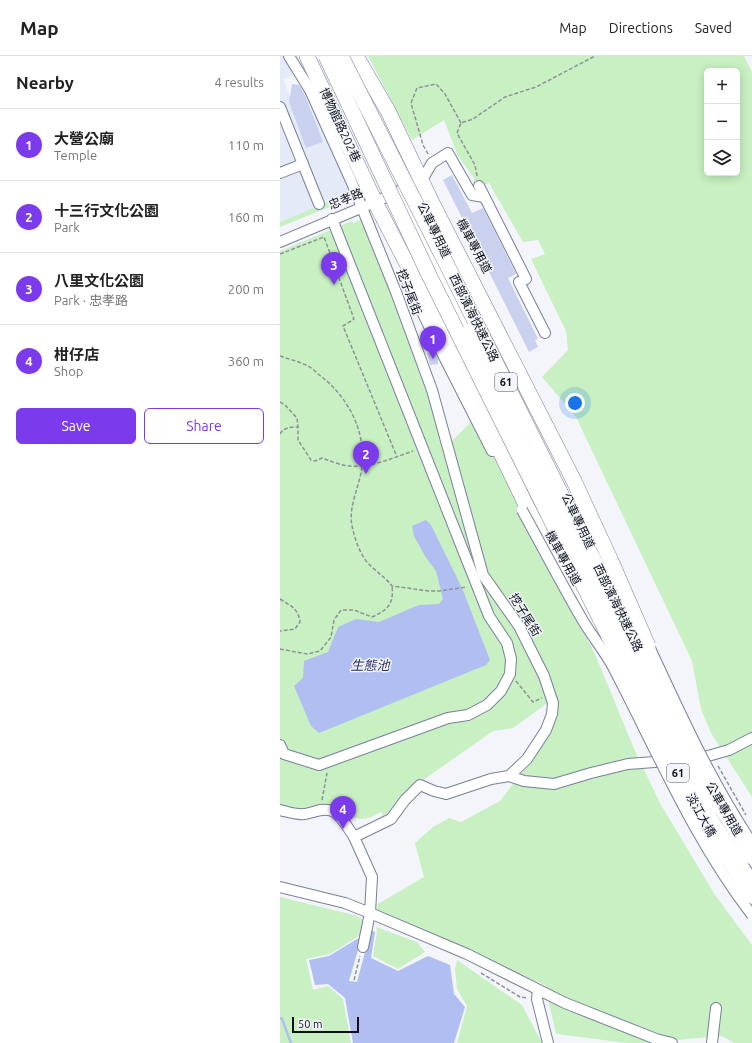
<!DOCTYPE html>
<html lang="en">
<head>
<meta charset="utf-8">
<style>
	:root { --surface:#fff; --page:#f2f2f2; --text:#222; --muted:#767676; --line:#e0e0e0; --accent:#7c3aed }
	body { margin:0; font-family:Ubuntu,"Noto Sans TC",sans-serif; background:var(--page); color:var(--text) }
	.controls { position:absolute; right:12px; top:12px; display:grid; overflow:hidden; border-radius:6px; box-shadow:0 2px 10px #0003 }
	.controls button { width:36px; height:36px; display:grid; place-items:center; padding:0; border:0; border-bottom:1px solid var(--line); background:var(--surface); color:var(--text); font:20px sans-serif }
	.scale { position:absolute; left:12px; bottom:10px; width:67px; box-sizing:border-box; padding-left:4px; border:2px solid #0d1019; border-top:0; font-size:11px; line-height:14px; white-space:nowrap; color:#0d1019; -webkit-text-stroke:3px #f3f5fb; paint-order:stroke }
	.you { position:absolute; left:295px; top:347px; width:14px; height:14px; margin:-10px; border:3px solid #fff; border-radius:50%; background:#1a73e8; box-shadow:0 0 0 6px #1a73e833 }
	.badge { display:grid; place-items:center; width:26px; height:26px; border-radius:50%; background:var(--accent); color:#fff; font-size:13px; font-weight:700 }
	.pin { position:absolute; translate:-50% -33px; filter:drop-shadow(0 1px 2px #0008) }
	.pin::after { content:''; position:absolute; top:21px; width:14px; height:12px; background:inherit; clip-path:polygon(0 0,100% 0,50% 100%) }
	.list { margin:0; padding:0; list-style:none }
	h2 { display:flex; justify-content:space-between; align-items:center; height:52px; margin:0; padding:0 16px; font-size:17px }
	h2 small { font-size:13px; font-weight:400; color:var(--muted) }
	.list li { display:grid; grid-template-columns:26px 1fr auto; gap:12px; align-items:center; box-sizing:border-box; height:72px; padding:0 16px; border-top:1px solid var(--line) }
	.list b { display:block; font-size:15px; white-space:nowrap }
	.list p { margin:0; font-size:13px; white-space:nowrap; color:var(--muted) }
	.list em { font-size:13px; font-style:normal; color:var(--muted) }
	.actions { display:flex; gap:8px; padding:12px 16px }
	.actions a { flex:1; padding:9px 0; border:1px solid var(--accent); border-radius:6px; text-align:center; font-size:14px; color:var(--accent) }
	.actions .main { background:var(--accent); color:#fff }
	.icon { flex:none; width:22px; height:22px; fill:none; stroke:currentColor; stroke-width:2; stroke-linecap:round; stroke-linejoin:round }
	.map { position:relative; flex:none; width:472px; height:987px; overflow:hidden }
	header { display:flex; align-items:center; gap:24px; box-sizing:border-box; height:56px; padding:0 20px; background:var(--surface); border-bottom:1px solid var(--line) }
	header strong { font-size:19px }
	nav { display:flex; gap:22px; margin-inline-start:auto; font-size:14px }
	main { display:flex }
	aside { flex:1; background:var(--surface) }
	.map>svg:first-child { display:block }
	.built { fill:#e5eaf8 }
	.green { fill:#c8f0c2; fill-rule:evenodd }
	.water { fill:#b0bef2 }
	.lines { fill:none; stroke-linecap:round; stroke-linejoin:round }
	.stream { stroke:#b0bef2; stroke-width:2.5 }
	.building { fill:#c9d1ef }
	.minor-casing { stroke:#787f9a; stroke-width:12 }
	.highway-casing { stroke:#787f9a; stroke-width:16 }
	.path { stroke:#8f9198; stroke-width:1.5; stroke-dasharray:4 2; stroke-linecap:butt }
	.minor { stroke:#fff; stroke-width:10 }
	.highway { stroke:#fff; stroke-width:15 }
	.minor-bridge-casing { stroke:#787f9a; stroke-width:12; stroke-linecap:butt }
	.highway-bridge-casing { stroke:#787f9a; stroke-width:16; stroke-linecap:butt }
	.minor-bridge { stroke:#fff; stroke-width:10 }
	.highway-bridge { stroke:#fff; stroke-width:15 }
	.labels { text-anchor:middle; stroke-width:3; stroke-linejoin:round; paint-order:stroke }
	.shield { fill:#f3f5fb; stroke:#52555d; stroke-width:1 }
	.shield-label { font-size:11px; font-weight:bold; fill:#0d1019 }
	.street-label { font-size:12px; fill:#0d1019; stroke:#f3f5fb }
	.water-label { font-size:13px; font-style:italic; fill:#1b225e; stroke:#f3f5fb }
</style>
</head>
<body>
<header>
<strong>Map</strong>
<nav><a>Map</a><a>Directions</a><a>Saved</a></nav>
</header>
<main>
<aside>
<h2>Nearby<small>4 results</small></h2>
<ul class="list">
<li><span class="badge">1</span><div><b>大營公廟</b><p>Temple</p></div><em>110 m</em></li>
<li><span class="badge">2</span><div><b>十三行文化公園</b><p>Park</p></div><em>160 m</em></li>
<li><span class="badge">3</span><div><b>八里文化公園</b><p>Park · 忠孝路</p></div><em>200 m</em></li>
<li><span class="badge">4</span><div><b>柑仔店</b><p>Shop</p></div><em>360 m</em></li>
</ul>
<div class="actions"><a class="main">Save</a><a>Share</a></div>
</aside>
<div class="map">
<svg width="472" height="987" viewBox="0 0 472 987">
	<rect width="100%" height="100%" fill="#f3f5fb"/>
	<path class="built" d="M0,0H5L16,18L3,23L10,41L26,36L72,136L0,166Z"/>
	<g class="green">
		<path d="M88,0H464L472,16V741L431,677L421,653L412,605L296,361L262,321L288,294L286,275L251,203L265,198L258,184L243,186L209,127L194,132V122L178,100L164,64L132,84ZM427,15H457V117H427Z"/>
		<path d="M72,136L74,141L0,171V166Z"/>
		<path d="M83,163L143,316L200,520L232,567L260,621L269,646L233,672L213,675L139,727L105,764L101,756C88,763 82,766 68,759L64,763L55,753L17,756L0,751V195L72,165L73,167Z"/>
		<path d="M196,361L242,459L315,598L355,695L381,749L435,839L472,889V987H454L442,980L362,987H347L276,978L265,929L96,856L98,848L144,821L135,787L153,771L169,762L181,766L220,745L268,682L276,647L207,518L171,386Z"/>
		<path d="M0,841L74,859L82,863L84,871L82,878L50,898L26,903L33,934L48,930L63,943L71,987H0Z"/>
		<path d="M96,871L137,886L145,896L118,913L93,900L97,875Z"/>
		<path d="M177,904L242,949L262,987H177L187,950L177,933L175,913Z"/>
	</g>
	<g class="water">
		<path d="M146,464L151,469L182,532L210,604L206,609L39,677L31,670L14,630L23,622L24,605L48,596L58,571L76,563L99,566L139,549L159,548L163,543L156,515L145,500L134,480L132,470Z"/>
		<path d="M91,874L95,876L91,902L118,915L148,900L170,909L174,938L185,951L174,987H73L65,942L48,928L35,929L29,904L49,900L82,880L69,925L77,926Z"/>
	</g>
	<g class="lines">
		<path class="stream" d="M0,962L2,963L11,987"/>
	</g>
	<g class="building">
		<path d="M12,28L19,29L24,37L43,86L26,92L9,46Z"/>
		<path d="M172,119L192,157L203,152L236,218L228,222L258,283L255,284L258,291L249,296L163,124Z"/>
		<path d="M154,296L158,303V308L150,309L147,297Z"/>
	</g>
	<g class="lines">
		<g class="minor-casing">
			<g id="minor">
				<path d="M0,51L39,148"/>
				<path d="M0,117L23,108"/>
				<path d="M142,124L152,107L168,97L192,139L204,141"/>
				<path d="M199,130L246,223L239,226L265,277"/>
				<path d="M120,135L188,273"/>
				<path d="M0,186L95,146L132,129"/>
				<path d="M125,220L158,289L212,395"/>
				<path d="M0,689L4,698L39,709L168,662L188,659L207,649L221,635L230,618L231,603L227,587L209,560L52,163"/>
				<path d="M413,701L428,700L449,694L472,682"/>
				<path d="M229,720L244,725L274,728L311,717L348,708L388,705"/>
				<path d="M0,754C8,756 16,759 24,758C33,757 43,751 52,755C60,758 69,773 74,781L111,763L125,744L140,729L154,735L166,738L211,723L229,720L247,703L266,674L272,658L273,647L264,620L239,570L203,519L152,334L116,236L72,127L30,34L9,0"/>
				<path d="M74,781L92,821L90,857L83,891"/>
				<path d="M0,831L65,847L90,857L187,898L285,947L376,983L392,987"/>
				<path d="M258,934L257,943L268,987"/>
				<path d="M432,987L436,952"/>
			</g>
		</g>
		<g class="highway-casing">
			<g id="highway">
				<path d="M27,0L95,146L166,283L247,451L286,522L307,565L332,588"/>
				<path d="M76,0L108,55L152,147L294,425"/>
			</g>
		</g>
		<g class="path">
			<path d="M148,98L143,89L131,47L137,32L156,28L165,38L181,67"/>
			<path d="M197,120L195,109L177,77L181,67L193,63L225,41L256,31L315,0"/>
			<path d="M0,198L44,181L74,263L63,270L117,401"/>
			<path d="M0,300C8,303 18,305 26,309C31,311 35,315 38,318C67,339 86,374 82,410C80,430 68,450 72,470C75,484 81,502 92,511C99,518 106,522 112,530L149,535H159L187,531"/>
			<path d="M0,346L5,349L17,362L18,371V384L31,404L35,405L42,402C50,405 60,409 69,410C90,412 113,402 133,395"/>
			<path d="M0,378C4,371 11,371 18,371"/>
			<path d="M0,543C11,550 18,552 20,566L15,573L0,575"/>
			<path d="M0,593L27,598L40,595L51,581L54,564L61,554H74L92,561C108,554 114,548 112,530"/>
			<path d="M236,625L253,646L262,642"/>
			<path d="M438,710L466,759"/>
			<path d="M42,744L47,717"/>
			<path d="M201,917L240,941L248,942"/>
			<path d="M74,924L80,900"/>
		</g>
		<use href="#minor" class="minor"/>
		<use href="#highway" class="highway"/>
		<g class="minor-bridge-casing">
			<g id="minor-bridge">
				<path d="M188,273L392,685L434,764L472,823"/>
				<path d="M242,454C262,490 281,527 302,563C311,579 324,594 333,611C377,695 414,784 472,859"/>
				<path d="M369,590C400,657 431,726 472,787"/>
			</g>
		</g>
		<g class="highway-bridge-casing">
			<g id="highway-bridge">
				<path d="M46,0L149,219L380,683L429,774L472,840"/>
				<path d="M61,0L167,209L388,653L439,748L472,801"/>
				<path d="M294,425L331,505L368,590"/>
			</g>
		</g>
		<use href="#minor-bridge" class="minor-bridge"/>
		<use href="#highway-bridge" class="highway-bridge"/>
	</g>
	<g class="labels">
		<g class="shield">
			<rect x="215" y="317" width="22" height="18" rx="3"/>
			<rect x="387" y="708" width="22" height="18" rx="3"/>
		</g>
		<g class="shield-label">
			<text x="226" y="330">61</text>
			<text x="398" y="721">61</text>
		</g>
		<g class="street-label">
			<text transform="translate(60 69) rotate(65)" y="4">博物館路202巷</text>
			<text transform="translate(66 143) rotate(-22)" y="4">忠孝路</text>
			<text transform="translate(154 174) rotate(64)" y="4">公車專用道</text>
			<text transform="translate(194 190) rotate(62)" y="4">機車專用道</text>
			<text transform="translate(129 236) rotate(69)" y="4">挖子尾街</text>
			<text transform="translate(194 262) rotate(64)" y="4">西部濱海快速公路</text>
			<text transform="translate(298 465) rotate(64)" y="4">公車專用道</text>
			<text transform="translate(283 502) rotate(61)" y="4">機車專用道</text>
			<text transform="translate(338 552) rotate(64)" y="4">西部濱海快速公路</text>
			<text transform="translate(245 559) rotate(58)" y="4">挖子尾街</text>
			<text transform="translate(444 753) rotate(60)" y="4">公車專用道</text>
			<text transform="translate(421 759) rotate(61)" y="4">淡江大橋</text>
		</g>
		<g class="water-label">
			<text x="90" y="614">生態池</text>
		</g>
	</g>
</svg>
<div class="controls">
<button>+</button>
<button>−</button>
<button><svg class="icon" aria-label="layers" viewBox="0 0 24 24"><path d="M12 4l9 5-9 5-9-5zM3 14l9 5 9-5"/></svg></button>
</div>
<div class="scale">50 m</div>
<div class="you"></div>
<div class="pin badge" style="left:153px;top:303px">1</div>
<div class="pin badge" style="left:86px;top:418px">2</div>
<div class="pin badge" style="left:54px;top:229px">3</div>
<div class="pin badge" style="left:63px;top:773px">4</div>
</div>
</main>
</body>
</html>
